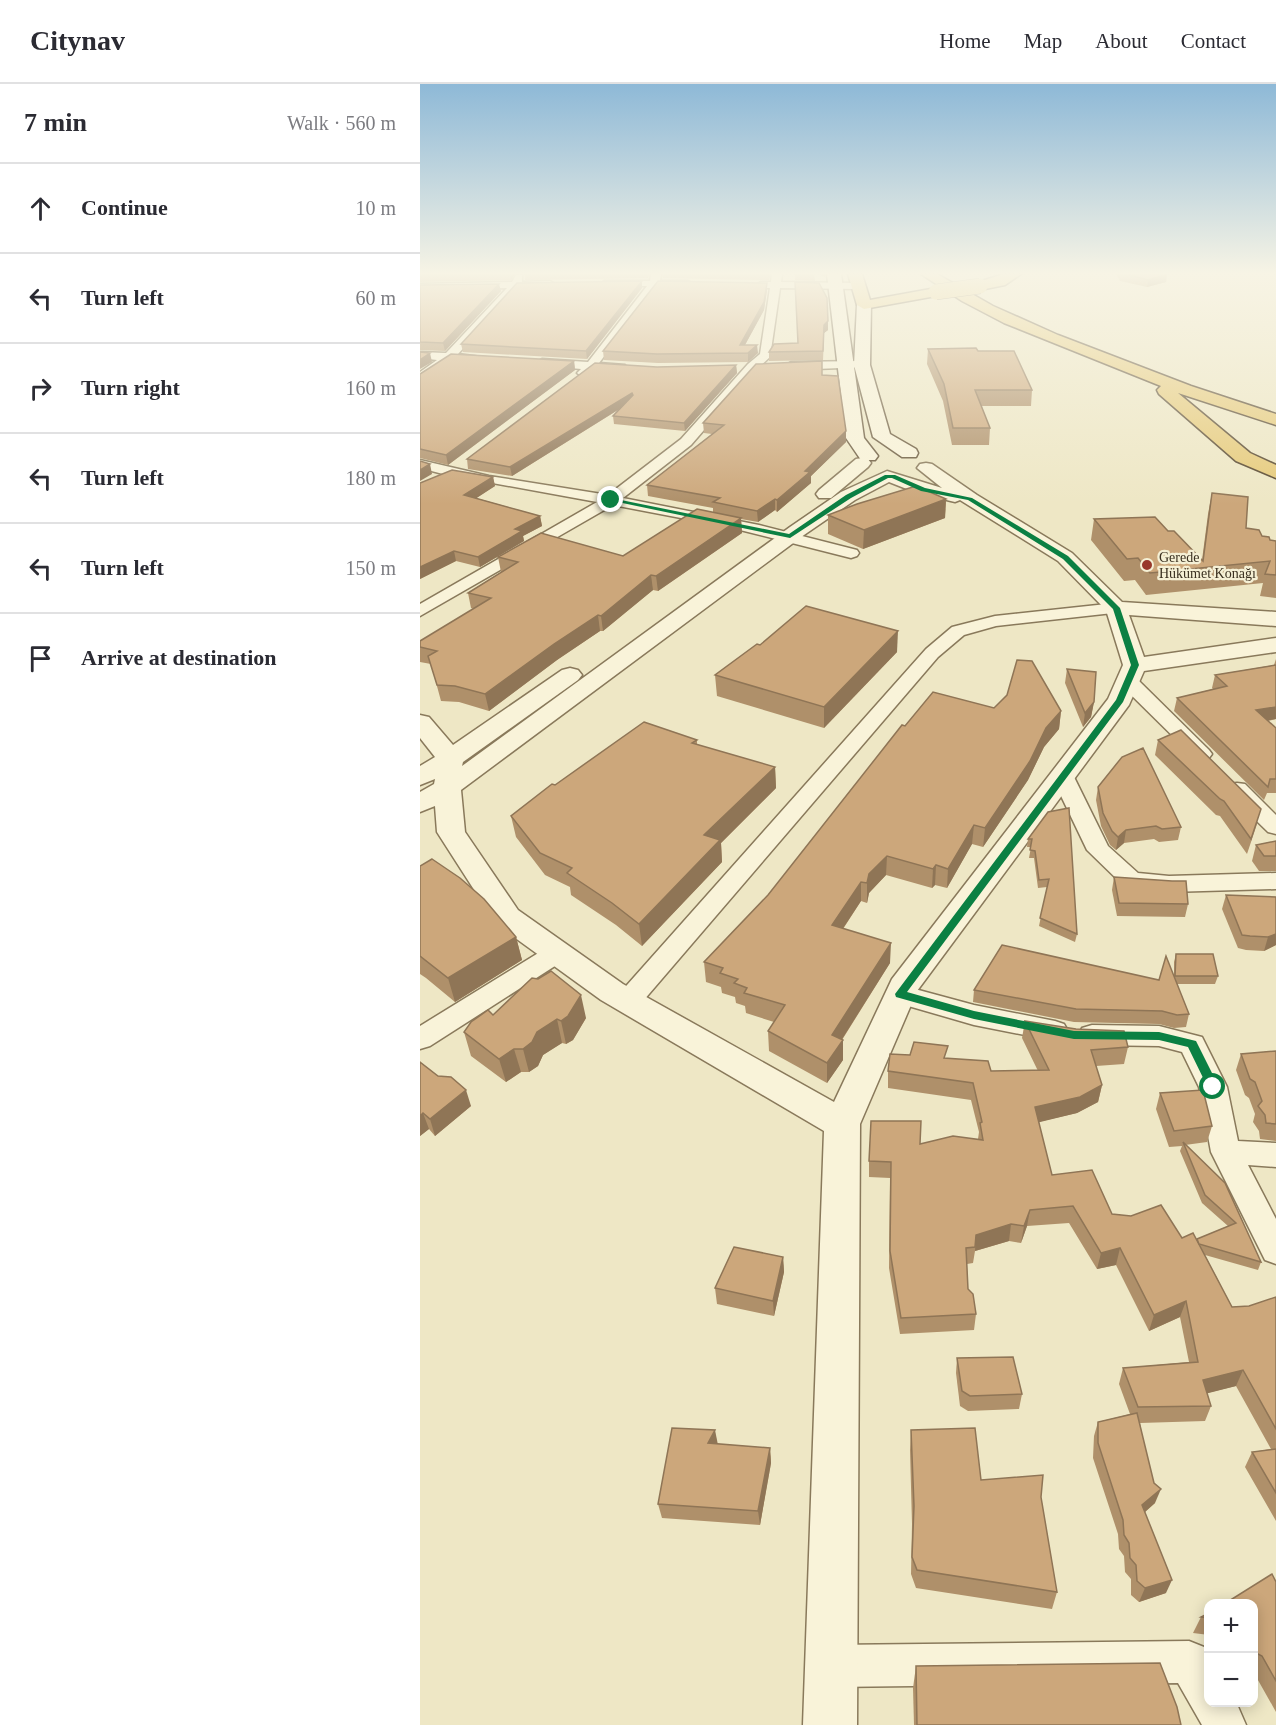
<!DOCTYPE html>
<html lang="en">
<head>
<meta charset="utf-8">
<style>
	:root { --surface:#fff; --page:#f7f7f7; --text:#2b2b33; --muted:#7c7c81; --line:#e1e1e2 }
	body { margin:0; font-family:Georgia,serif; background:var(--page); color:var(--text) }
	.controls { position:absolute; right:18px; bottom:18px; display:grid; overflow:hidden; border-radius:12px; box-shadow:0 3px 15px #0003 }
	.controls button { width:54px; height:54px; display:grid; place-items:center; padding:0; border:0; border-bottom:2px solid var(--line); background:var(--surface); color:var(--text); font:30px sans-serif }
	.stop { position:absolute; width:18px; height:18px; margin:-14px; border:4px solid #0b8043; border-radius:50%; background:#fff }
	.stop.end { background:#0b8043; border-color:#fff; box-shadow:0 2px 6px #0008 }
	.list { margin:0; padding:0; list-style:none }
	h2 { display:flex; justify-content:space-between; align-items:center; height:78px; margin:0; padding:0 24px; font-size:26px }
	h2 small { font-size:20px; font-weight:400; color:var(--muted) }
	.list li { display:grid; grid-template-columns:39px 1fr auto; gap:18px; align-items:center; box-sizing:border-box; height:90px; padding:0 24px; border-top:2px solid var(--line) }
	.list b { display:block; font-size:22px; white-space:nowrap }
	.list em { font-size:20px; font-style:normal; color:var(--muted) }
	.icon { flex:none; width:33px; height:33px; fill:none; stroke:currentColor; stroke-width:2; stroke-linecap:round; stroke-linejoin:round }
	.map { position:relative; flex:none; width:856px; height:1641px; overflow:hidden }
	header { display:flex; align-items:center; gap:36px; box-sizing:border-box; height:84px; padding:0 30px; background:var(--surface); border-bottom:2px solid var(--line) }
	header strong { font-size:28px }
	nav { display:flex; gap:33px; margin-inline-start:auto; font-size:21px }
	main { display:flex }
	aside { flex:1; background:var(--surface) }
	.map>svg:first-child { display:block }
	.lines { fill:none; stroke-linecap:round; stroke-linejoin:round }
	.minor-casing { stroke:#89795b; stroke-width:3 }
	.tertiary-casing { stroke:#89795b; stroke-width:3 }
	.secondary-casing { stroke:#6b5a3e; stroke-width:3 }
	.trunk-casing { stroke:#57472f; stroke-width:3 }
	.minor { fill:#f9f3d9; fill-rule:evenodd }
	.tertiary { fill:#f9f3d9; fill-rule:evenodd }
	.secondary { fill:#f9f3d9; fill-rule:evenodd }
	.trunk { fill:#e6ca7a; fill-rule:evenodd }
	.trunk-bridge-casing { stroke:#57472f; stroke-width:16; stroke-linecap:butt }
	.trunk-bridge { stroke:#e6ca7a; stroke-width:15 }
	.wall { fill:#af906a }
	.shaded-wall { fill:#8f7556 }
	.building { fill:#cca77b; stroke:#8f7556; stroke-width:1.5 }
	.route { fill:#0b8043 }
	.poi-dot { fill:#98382b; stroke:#f5f0d5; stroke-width:2 }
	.labels { text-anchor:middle; stroke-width:4.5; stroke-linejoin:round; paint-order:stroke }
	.far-poi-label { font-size:14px; fill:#392f1f; stroke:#f5f0d5; text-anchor:start }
</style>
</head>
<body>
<header>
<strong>Citynav</strong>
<nav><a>Home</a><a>Map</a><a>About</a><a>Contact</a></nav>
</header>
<main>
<aside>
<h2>7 min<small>Walk · 560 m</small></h2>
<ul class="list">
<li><svg class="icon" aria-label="ahead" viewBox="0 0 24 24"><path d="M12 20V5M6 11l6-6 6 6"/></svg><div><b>Continue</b></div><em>10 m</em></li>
<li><svg class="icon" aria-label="left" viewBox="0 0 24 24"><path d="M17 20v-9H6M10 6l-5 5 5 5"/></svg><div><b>Turn left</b></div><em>60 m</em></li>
<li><svg class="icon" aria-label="right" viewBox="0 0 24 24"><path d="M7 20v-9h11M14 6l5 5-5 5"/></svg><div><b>Turn right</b></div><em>160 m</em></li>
<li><svg class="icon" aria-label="left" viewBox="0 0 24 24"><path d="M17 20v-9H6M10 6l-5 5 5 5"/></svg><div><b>Turn left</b></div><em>180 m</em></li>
<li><svg class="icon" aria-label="left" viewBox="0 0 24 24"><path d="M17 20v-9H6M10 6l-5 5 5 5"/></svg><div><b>Turn left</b></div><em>150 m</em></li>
<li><svg class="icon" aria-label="arrive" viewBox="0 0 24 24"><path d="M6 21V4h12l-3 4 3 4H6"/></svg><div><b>Arrive at destination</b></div></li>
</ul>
</aside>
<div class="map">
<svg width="856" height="1641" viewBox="0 0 856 1641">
	<rect width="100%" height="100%" fill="#eee7c5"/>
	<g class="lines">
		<g class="minor-casing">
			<g id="minor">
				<path d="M231,190H241L240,197H268L273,200L268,203H237L179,279L205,281V287L174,286L163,293L157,289L161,285L118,281V277L122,275L168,278L227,202H188L183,199L184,197H230Z"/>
				<path d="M352,190H362L361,198L438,199L443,202L438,205L360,204L350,273L336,286L271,361L203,414L339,441L437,466L439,469L437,472L431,474L308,443L193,421L0,532V520L177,418L23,390L0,384V376L69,392L188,411L261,355L328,280L340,270L350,204H341L336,201L341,198H351Z"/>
				<path d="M96,191H102V198L130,197L135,200L130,203L98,204L38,270L61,273V277H31L0,297V288L17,276L0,274V268L26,269L87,204L0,206V200L92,198Z"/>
				<path d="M442,277L448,281L446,283L371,286L365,282L371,278Z"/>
				<path d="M696,519L702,520L705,524L702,528L576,542L544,551L518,573L217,924L208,926L199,924L195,917L199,910L506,565L532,543L575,532Z"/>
				<path d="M709,592L716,594L789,666L792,670L789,674L782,676L775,674L702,602L700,598L702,594Z"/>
				<path d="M642,685L649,687L653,691L688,762L718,789L749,792L856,789V805L749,808L703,801L667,766L631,691L635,687Z"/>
				<path d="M817,699L825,700L856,731V750L848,748L809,710L806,705L809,700Z"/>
				<path d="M137,860L146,863L150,869L146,875L10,962L0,965V942L128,863Z"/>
				<path d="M480,901L554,921L635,937L644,940L648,947L644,954L635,957L554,941L471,917L467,910L471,903Z"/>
				<path d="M672,941L739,942L782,953L807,1003L818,1057L856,1059V1083L828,1081L856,1135V1180L845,1176L791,1068L779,1003L762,968L739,962L672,961L662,958L659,951L662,944Z"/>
				<path d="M769,1557L784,1563L788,1572V1618H816L826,1641H782L758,1599L411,1603L396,1597L390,1582L396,1567L411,1561Z"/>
			</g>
		</g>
		<g class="tertiary-casing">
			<g id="tertiary">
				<path d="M442,374L448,375L451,379L448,383L411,414H399L396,410L399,406L436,375Z"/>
				<path d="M506,379L512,380L557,411L652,469L702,518L856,528V542L709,531L724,573L856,554V568L724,587L709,621L497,907L440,1040L437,1641H383L404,1047L181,916L76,840L17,748L15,722L0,728V708L14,700L15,695L0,701V682L15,673L0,654V631L9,633L33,661L142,586L150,584L158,586L162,591L158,596L43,678L42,682L370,443L421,408L467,387L522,404L497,384L500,380ZM469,398L497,409L535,418L540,416L638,477L686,526L703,581L688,615L472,895L414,1018L203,900L98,826L45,748L41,706L384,451L435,416Z"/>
			</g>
		</g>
		<g class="secondary-casing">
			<g id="secondary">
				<path d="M407,190H421L444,354L458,372L455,376H441L426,354Z"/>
				<path d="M444,217L451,221L450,281L470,350L496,365L498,369L496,373H482L453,353L434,281L437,221Z"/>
			</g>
		</g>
		<g class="trunk-casing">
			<g id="trunk">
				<path d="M428,190H442L450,216L516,204L523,208L516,212L444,225L437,221Z"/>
				<path d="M501,190H517L573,222L638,251L771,302L856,330V341L758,309L830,369L856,381V394L816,377L739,310L737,306L741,302L584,239L542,217Z"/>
				<path d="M584,190H601L585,201L560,206L553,202L555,199Z"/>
			</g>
		</g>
		<use href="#minor" class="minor"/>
		<use href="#tertiary" class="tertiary"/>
		<use href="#secondary" class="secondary"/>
		<use href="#trunk" class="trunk"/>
		<g class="trunk-bridge-casing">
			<path id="trunk-bridge" d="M516,208L560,202"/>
		</g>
		<use href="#trunk-bridge" class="trunk-bridge"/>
	</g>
	<g class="wall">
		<path d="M0,190H95L91,196L0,198Z"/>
		<path d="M103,190H229L228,194L105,196V191Z"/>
		<path d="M242,190H351L349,196L243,194Z"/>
		<path d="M375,190H394L395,197L375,196Z"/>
		<path d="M397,190H405V193Z"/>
		<path d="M696,190H747L746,198L727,203L700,197Z"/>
		<path d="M347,199V206L344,226L325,261L338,269L328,278L238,279L184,276L183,267Z"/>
		<path d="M0,201L81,207L25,267L0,266Z"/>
		<path d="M222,204L167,275L43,268L41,260Z"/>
		<path d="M408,237V246L404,249L403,276L349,277V268L377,259Z"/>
		<path d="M508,265L558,267L612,306L611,322H561L570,344L569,361H532L523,317L507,280Z"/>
		<path d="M154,277L155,286L28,381L0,374V290Z"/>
		<path d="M316,281L317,289L265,347L194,340L193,332L198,326L92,392L48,385L47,375L237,283Z"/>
		<path d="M402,291L426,347V358L391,392V399L357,428L355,426L338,438L321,435L322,449L238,507L233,506L183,547H180L137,576L69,627L39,618L21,617L11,580L0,578V557L54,525L51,524L48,509L81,488L78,473L203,472L293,429V424L228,412L227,401L292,350L284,349L283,339Z"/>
		<path d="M73,393L75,402L56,414L120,432L122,442L103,452L104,457L60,483L36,477L0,495V399Z"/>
		<path d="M792,409L826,444L850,456L856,457V514L840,512L843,499L726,511L715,496L704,497L671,456L674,435L748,447L782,476L788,430Z"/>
		<path d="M526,415L525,434L443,465L408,450V431Z"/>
		<path d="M340,561L477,568L404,644L297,612L295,591Z"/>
		<path d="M856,575V635L848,637L856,644V709H847L844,716L754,627L757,614L793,605L792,604L795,591L854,581Z"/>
		<path d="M647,585L674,618L671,633L663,643L645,599Z"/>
		<path d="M574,624L641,627L639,645L624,663L608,696L563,763L552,760L527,804L515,801L512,804L466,791L449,809L447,819L441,817L423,845L470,879L422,956H423V976L407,999L349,967L348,947L354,938L326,929L325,922L316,919L315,913L302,909L301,903L286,898L284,878L348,811L485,642Z"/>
		<path d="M277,656V661L355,683L356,704L301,759L302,778L222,862L196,841L151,811L150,803L125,791L96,753L91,732L135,701Z"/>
		<path d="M738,656L837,740L827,770L800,732L796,731L735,671Z"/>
		<path d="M678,703L761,743L758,756L739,758L734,755L704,759L696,766L690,761L681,742L676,716Z"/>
		<path d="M628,728L657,850L655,858L619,842L627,803L618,804L614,774H609L611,763H607L608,755Z"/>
		<path d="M856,757V787H839L832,777L836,761Z"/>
		<path d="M0,782L96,853L102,876L35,918L6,894L0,890Z"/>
		<path d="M694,793L768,820L765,833L697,832L692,806Z"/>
		<path d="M806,811L856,813V861L844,867L826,866L818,864L802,825Z"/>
		<path d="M756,870L798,892L795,900H757L769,930L766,943L754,944L739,940L654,938L553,918L554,906L739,896L754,891V878Z"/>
		<path d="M73,931L166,934L153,956L146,960L142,959L123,971L118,982L109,988H101L86,998L51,972L44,948Z"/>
		<path d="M605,937L708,963L704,980L676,982L682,1001L678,1018L657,1029L618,1038L632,1091L692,1130L762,1154L777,1155L808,1142L782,1119L760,1067L762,1062L749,1063L736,1025L740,1009L792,1042L787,1058L765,1061L805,1099L841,1178L838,1186L785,1171L812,1223L829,1222L856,1213V1437L825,1383L832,1368L851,1365L816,1302L787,1309L791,1322L785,1337L720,1339L735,1419L725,1428L746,1509L719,1518L711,1511V1495L705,1488L704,1472L699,1465L698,1450L673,1374L674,1352L678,1338L710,1330L699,1300L703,1284L769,1278L760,1233L729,1247L696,1181L677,1185L649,1139L607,1142L601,1159L589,1157L555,1167L553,1179L547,1180L548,1205L556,1230L554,1246L480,1250L469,1184L470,1094L449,1093V1077L500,1060L558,1055L559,1048L551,1016L468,1004V987L527,974L571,987H618L602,954Z"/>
		<path d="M856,967V1057L840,1055L839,1047L833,1038L835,1030L829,1014L825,1011L816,986L821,970Z"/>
		<path d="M0,978L51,1022L15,1052L9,1045L0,1052Z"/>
		<path d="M363,1173L364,1188L354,1232L297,1220L295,1204Z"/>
		<path d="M537,1274L602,1310L599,1325L548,1327L540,1322L536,1289Z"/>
		<path d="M491,1346L561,1396L621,1413L637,1508L632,1525L496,1504L491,1490L492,1440L490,1366Z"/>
		<path d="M297,1360L350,1364L351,1379L340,1441L242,1434L238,1420Z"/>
		<path d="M856,1498V1628L834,1589V1520Z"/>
		<path d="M789,1529V1551L773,1549L781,1533Z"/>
		<path d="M496,1582L761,1641H494L493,1604Z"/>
	</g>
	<g class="shaded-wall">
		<path d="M90,190H95L91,196Z"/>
		<path d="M747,190L746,198L727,203L728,196Z"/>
		<path d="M222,197V204L167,275L166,267Z"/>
		<path d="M347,199V206L344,226L320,270V261Z"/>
		<path d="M79,200L81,207L25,267L23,259Z"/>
		<path d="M408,237V246L404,249L403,276L404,241Z"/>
		<path d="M337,261L338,269L328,278V269Z"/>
		<path d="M10,269L12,278L0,285V276Z"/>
		<path d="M154,277L155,286L28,381L26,371Z"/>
		<path d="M316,281L317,289L265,347L264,339Z"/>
		<path d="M212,309V317L92,392L90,383Z"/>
		<path d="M426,347V358L391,392V399L357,428V416L385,387Z"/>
		<path d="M10,380L12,390L0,397V386Z"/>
		<path d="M73,393L75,402L46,421L44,411Z"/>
		<path d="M355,415V426L338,438L337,427Z"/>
		<path d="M526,415L525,434L443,465L444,446Z"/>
		<path d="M120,432L122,442L103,452L104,457L60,483L58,473L95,445Z"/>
		<path d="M321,434L322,449L238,507L236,492Z"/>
		<path d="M34,467L36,477L0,495V483Z"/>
		<path d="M231,491L233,506L183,547L181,532Z"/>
		<path d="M178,531L180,547L137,576L69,627L65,610L134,560Z"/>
		<path d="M478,547L477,568L404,644V623Z"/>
		<path d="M674,618L671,633L663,643L665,629Z"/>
		<path d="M856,623V635L833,639L836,626Z"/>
		<path d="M641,627L639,645L624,663L608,696L563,763L565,744L626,644Z"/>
		<path d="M355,683L356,704L301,759L302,778L222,862L219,840L284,751Z"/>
		<path d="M554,741L552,760L527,804L528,785Z"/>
		<path d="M706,746L704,759L696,766L698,753Z"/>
		<path d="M467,772L466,791L449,809L447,819V799L449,790Z"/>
		<path d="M516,781L515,801L512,804L513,785Z"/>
		<path d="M441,798V817L412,861V841Z"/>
		<path d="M856,850V861L844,867L848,853Z"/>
		<path d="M96,853L102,876L35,918L28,894Z"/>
		<path d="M471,859L470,879L412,971L423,956V976L407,999V979L412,951Z"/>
		<path d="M161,911L166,934L153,956L146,960L141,937Z"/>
		<path d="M137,935L142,959L123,971L118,982L109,988L103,965L117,948Z"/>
		<path d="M94,965L101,988L86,998L79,975Z"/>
		<path d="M682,1001L678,1018L657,1029L612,1040L615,1023Z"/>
		<path d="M46,1006L51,1022L15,1052L10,1035Z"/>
		<path d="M3,1029L9,1045L0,1052V1032Z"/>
		<path d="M610,1126L607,1142L601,1159L604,1142Z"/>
		<path d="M591,1140L589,1157L555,1167L556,1151Z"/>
		<path d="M700,1164L696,1181L677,1185L681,1169Z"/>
		<path d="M363,1173L364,1188L354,1232L353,1217Z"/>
		<path d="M766,1217L760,1233L729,1247L734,1231Z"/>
		<path d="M823,1286L816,1302L777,1312L783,1296Z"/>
		<path d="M295,1346L298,1361L288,1359Z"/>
		<path d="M350,1364L351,1379L340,1441L338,1427Z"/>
		<path d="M741,1405L735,1419L717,1435L722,1421Z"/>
		<path d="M752,1496L746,1509L719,1518L725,1504Z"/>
	</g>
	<g class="building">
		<path d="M706,190H747L728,196Z"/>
		<path d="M222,197L166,267L41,260L97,199Z"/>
		<path d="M238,197L347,199L344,218L320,261H337L328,269L237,270L183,267Z"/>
		<path d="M375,198L399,199L407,214L408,237L404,241L403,267L349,268L354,260L378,259Z"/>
		<path d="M79,200L23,259L0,258V201Z"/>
		<path d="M556,264L558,267H594L612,306H555L570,344H533L524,300L508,265Z"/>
		<path d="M0,268L10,269L0,276Z"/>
		<path d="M31,270L154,277L26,371L0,365V290Z"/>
		<path d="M402,277V291L418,292L426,347L385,387L390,388L357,416L355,415L337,427L293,418L300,414L227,401L304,341L283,339L336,280Z"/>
		<path d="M175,279L237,283L316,281L264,339L193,332L213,311L212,309L90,383L47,375Z"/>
		<path d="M0,377L10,380L0,386Z"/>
		<path d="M32,386L73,393L44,411L120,432L95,445L102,447L58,473L34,467L0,483V399Z"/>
		<path d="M496,402L526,415L444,446L408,431L437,420Z"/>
		<path d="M792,409L828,413L826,444L839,446L842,452L849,453L850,456L856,457V491L845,490L850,477L730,489L718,474L707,475L674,435L735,433L748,447H754L783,477Z"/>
		<path d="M277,425L321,434L236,492L231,491L181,532L178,531L134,560L65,610L35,602L17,601L8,572L17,567L0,563V557L71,514L48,509L98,478L78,473L121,449L203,472Z"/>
		<path d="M386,522L478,547L404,623L295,591L337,560L340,561Z"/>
		<path d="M597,576L612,577L641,627L626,644L610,677L565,744L554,741L528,785L516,781L513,785L467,772L449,790L447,799L441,798L412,841L471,859L412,951L423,956L407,979L348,947L365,921L324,909L327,904L314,899L318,895L300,889L303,884L284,878L348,811L482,641L485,642L513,608L574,624L587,611Z"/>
		<path d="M856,581V623L836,626L856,644V695H850L848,703L757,614L807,602L795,591Z"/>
		<path d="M647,585L676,588L674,618L665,629Z"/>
		<path d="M224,638L277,656L272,659L355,683L284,751L300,756L219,840L192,819L147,789L152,784L120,769L91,732L132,700L135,701Z"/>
		<path d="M761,646L841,725L831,755L804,717L800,715L738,656Z"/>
		<path d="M723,664L761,743L742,745L736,742L706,746L698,753L692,747L683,729L678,703L702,673Z"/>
		<path d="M649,724L657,850L620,834L629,795L619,796L615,767L610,766L612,755H608L628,728Z"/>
		<path d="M856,757V772H844L836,761Z"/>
		<path d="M12,775L40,794L64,815L96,853L28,894L0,872V782Z"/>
		<path d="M694,793L752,797H766L768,820L699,819Z"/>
		<path d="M806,811L856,813V850L848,853L830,852L822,851Z"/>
		<path d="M582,861L739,896L746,872L769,930L757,931L742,927L656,925L554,906Z"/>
		<path d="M756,870H793L798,892H755Z"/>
		<path d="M131,887L161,911L148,932L141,937L137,935L117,948L112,958L103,965H94L79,975L44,948L51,938L68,926L73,931L112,894L118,895Z"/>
		<path d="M605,937L656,945L704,947L708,963L671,966L682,1001L660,1013L615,1023L632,1091L672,1086L692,1130L711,1132L741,1121L762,1154L773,1149L812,1223L829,1222L856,1213V1345L823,1286L783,1296L791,1322L718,1323L703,1284L778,1278L766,1217L734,1231L700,1164L681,1169L653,1122L610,1126L604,1142L591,1140L556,1151L555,1163L546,1164L548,1205L553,1210L556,1230L481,1234L470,1167L471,1078L449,1077L451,1037H501L500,1060L533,1052L563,1056L560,1039L562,1038L553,999L468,987L470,970L490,971L494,958L528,962L524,974L568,977L571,987L629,986Z"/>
		<path d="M856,967V1040L846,1039L845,1031L838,1022L842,1017L835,998L830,995L821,970Z"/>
		<path d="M0,978L18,992L31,993L46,1006L10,1035L3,1029L0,1032Z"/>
		<path d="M783,1006L792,1042L754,1047L740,1009Z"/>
		<path d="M763,1058L805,1099L841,1178L779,1160L777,1155L816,1139L785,1111Z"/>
		<path d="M314,1163L363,1173L353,1217L295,1204Z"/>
		<path d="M593,1273L602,1310L550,1312L542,1307L537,1274Z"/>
		<path d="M717,1329L734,1399L741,1405L722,1421L752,1496L725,1504L717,1497L716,1481L710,1474L709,1459L704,1451L703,1436L678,1359V1338Z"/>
		<path d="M252,1344L295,1346L288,1359L350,1364L338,1427L238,1420Z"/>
		<path d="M555,1344L561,1396L623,1391L621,1413L637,1508L497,1486L492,1473L494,1422L491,1346Z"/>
		<path d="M856,1365V1409L832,1368Z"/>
		<path d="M852,1490L856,1498V1597L842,1572L834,1568V1520H804Z"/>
		<path d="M789,1529V1534L781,1533Z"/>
		<path d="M740,1579L757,1623L761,1641H497L496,1582Z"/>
	</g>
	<linearGradient id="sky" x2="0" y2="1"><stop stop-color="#8eb9d7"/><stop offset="0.45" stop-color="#f7f4e5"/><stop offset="1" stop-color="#f7f4e5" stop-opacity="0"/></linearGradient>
	<rect width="856" height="420" fill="url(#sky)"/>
	<path class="route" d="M465,391H475L505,404L552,414L648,472L700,524L719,581L703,618L487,908L554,927L654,947L739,948L776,957L799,1003L797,1006H789L768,963L739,956L654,955L554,935L476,913L475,910L696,616L711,581L693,525L643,475L548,416L501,407L472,394H468L431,414L370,454L188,416L191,414L369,450L426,411Z"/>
	<circle class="poi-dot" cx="727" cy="481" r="6"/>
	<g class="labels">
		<g class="far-poi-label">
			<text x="739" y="478">Gerede<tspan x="739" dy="16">Hükümet Konağı</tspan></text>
		</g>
	</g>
</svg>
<div class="controls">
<button>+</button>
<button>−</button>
</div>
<div class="stop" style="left:793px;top:1003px"></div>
<div class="stop end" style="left:191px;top:416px"></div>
</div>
</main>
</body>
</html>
